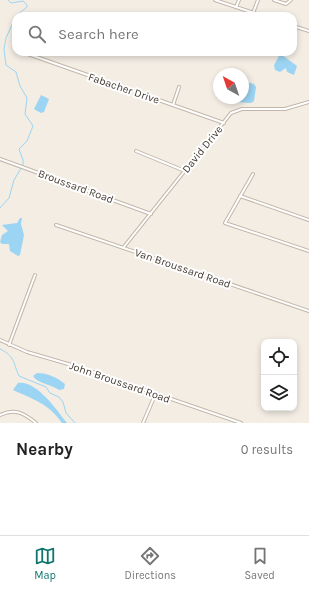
<!DOCTYPE html>
<html lang="en">
<head>
<meta charset="utf-8">
<style>
	:root { --surface:#fff; --page:#f6f6f6; --text:#222; --muted:#767676; --line:#e0e0e0; --accent:#0f766e }
	body { margin:0; font-family:Karla,sans-serif; background:var(--page); color:var(--text) }
	.controls { position:absolute; right:12px; bottom:12px; display:grid; overflow:hidden; border-radius:8px; box-shadow:0 2px 6px #0003 }
	.controls button { width:36px; height:36px; display:grid; place-items:center; padding:0; border:0; border-bottom:1px solid var(--line); background:var(--surface); color:var(--text); font:20px sans-serif }
	.compass { position:absolute; left:213px; top:68px; width:36px; height:36px; border-radius:50%; background:var(--surface); box-shadow:0 2px 6px #0003; rotate:320deg }
	.list { margin:0; padding:0; list-style:none }
	h2 { display:flex; justify-content:space-between; align-items:center; height:52px; margin:0; padding:0 16px; font-size:17px }
	h2 small { font-size:13px; font-weight:400; color:var(--muted) }
	.icon { flex:none; width:22px; height:22px; fill:none; stroke:currentColor; stroke-width:2; stroke-linecap:round; stroke-linejoin:round }
	.map { position:relative; flex:none; width:309px; height:423px; overflow:hidden }
	.search { position:absolute; background:var(--surface); box-shadow:0 2px 6px #0003; left:12px; right:12px; top:12px; height:44px; display:flex; align-items:center; gap:10px; box-sizing:border-box; padding:0 14px; border-radius:12px; color:var(--muted); font-size:15px }
	.sheet { height:112px; background:var(--surface) }
	nav { display:flex; justify-content:space-around; align-items:center; box-sizing:border-box; height:56px; border-top:1px solid var(--line); background:var(--surface); font-size:11px; color:var(--muted) }
	nav a { display:grid; justify-items:center; gap:2px }
	nav .on { color:var(--accent) }
	.map>svg:first-child { display:block }
	.water { fill:#9cd5f3 }
	.lines { fill:none; stroke-linecap:round; stroke-linejoin:round }
	.stream { stroke:#9cd5f3; stroke-width:1 }
	.street-casing { stroke:#c2b7a9; stroke-width:4 }
	.street { stroke:#fff; stroke-width:2 }
	.labels { text-anchor:middle; stroke-width:4; stroke-linejoin:round; paint-order:stroke }
	.street-label { font-size:11px; fill:#453d34; stroke:#fff }
</style>
</head>
<body>
<div class="map">
<svg width="309" height="423" viewBox="0 0 309 423">
	<rect width="100%" height="100%" fill="#f3ede4"/>
	<g class="water">
		<path d="M282,55L297,66L294,75L287,72L286,68L280,72L275,70L274,65L279,56Z"/>
		<path d="M246,82L254,84L256,87L254,101L251,103L236,102L233,98H243V84Z"/>
		<path d="M41,95L49,99L44,112L41,113L34,109Z"/>
		<path d="M20,218H22L21,224L24,235L20,255L18,256L10,251L9,244H2L0,242L2,235L8,231L2,225L17,223Z"/>
		<path d="M37,373C48,373 56,377 65,384L64,389L59,390C51,384 38,384 33,376Z"/>
		<path d="M18,383C37,380 57,411 67,423H62C49,404 33,399 13,390Z"/>
	</g>
	<g class="lines">
		<g class="stream">
			<path d="M0,208L9,198L14,180L23,165V160L19,149L27,141L33,126L25,114L27,98L20,86L16,72L6,65L4,49L6,38L16,16L27,7V5L23,1L11,3L8,0"/>
			<path d="M0,349C15,356 13,363 19,376L46,387L50,393L59,397L63,402L66,413L75,423"/>
		</g>
		<g class="street-casing">
			<g id="street">
				<path d="M215,0L263,16"/>
				<path d="M274,0L286,4L291,0"/>
				<path d="M236,7L239,0"/>
				<path d="M253,13L258,0"/>
				<path d="M293,26L309,31"/>
				<path d="M25,53L224,123"/>
				<path d="M173,105L179,87"/>
				<path d="M136,151L185,171"/>
				<path d="M0,159L151,214"/>
				<path d="M253,174L225,223L309,251"/>
				<path d="M240,196L309,220"/>
				<path d="M56,225L309,311"/>
				<path d="M123,248L231,113L242,109H285L309,102"/>
				<path d="M0,340L27,352L75,366L241,423"/>
				<path d="M9,345L35,275"/>
				<path d="M0,415C15,408 24,413 36,423"/>
				<path d="M143,423L155,395"/>
			</g>
		</g>
		<use href="#street" class="street"/>
	</g>
	<g class="labels">
		<g class="street-label">
			<text transform="translate(124 88) rotate(19)" y="4">Fabacher Drive</text>
			<text transform="translate(202 149) rotate(-51)" y="4">David Drive</text>
			<text transform="translate(76 186) rotate(20)" y="4">Broussard Road</text>
			<text transform="translate(183 268) rotate(19)" y="4">Van Broussard Road</text>
			<text transform="translate(120 382) rotate(19)" y="4">John Broussard Road</text>
		</g>
	</g>
</svg>
<div class="controls">
<button><svg class="icon" aria-label="locate" viewBox="0 0 24 24"><circle cx="12" cy="12" r="6"/><path d="M12 2v4M12 18v4M2 12h4M18 12h4"/></svg></button>
<button><svg class="icon" aria-label="layers" viewBox="0 0 24 24"><path d="M12 4l9 5-9 5-9-5zM3 14l9 5 9-5"/></svg></button>
</div>
<svg class="compass" viewBox="-18 -18 36 36"><path d="M0-13l5 13h-10z" fill="#e53935"/><path d="M0 13l5-13h-10z" fill="#767676"/></svg>
<div class="search"><svg class="icon" aria-label="search" viewBox="0 0 24 24"><circle cx="10" cy="10" r="6"/><path d="M15 15l6 6"/></svg>Search here</div>
</div>
<section class="sheet">
<h2>Nearby<small>0 results</small></h2>
<ul class="list">
</ul>
</section>
<nav>
<a class="on"><svg class="icon" aria-label="map" viewBox="0 0 24 24"><path d="M3 6l6-2 6 2 6-2v14l-6 2-6-2-6 2zM9 4v14M15 6v14"/></svg>Map</a>
<a><svg class="icon" aria-label="directions" viewBox="0 0 24 24"><path d="M12 3l9 9-9 9-9-9zM9 14v-3h6M13 9l2 2-2 2"/></svg>Directions</a>
<a><svg class="icon" aria-label="saved" viewBox="0 0 24 24"><path d="M7 4h10v16l-5-4-5 4z"/></svg>Saved</a>
</nav>
</body>
</html>
